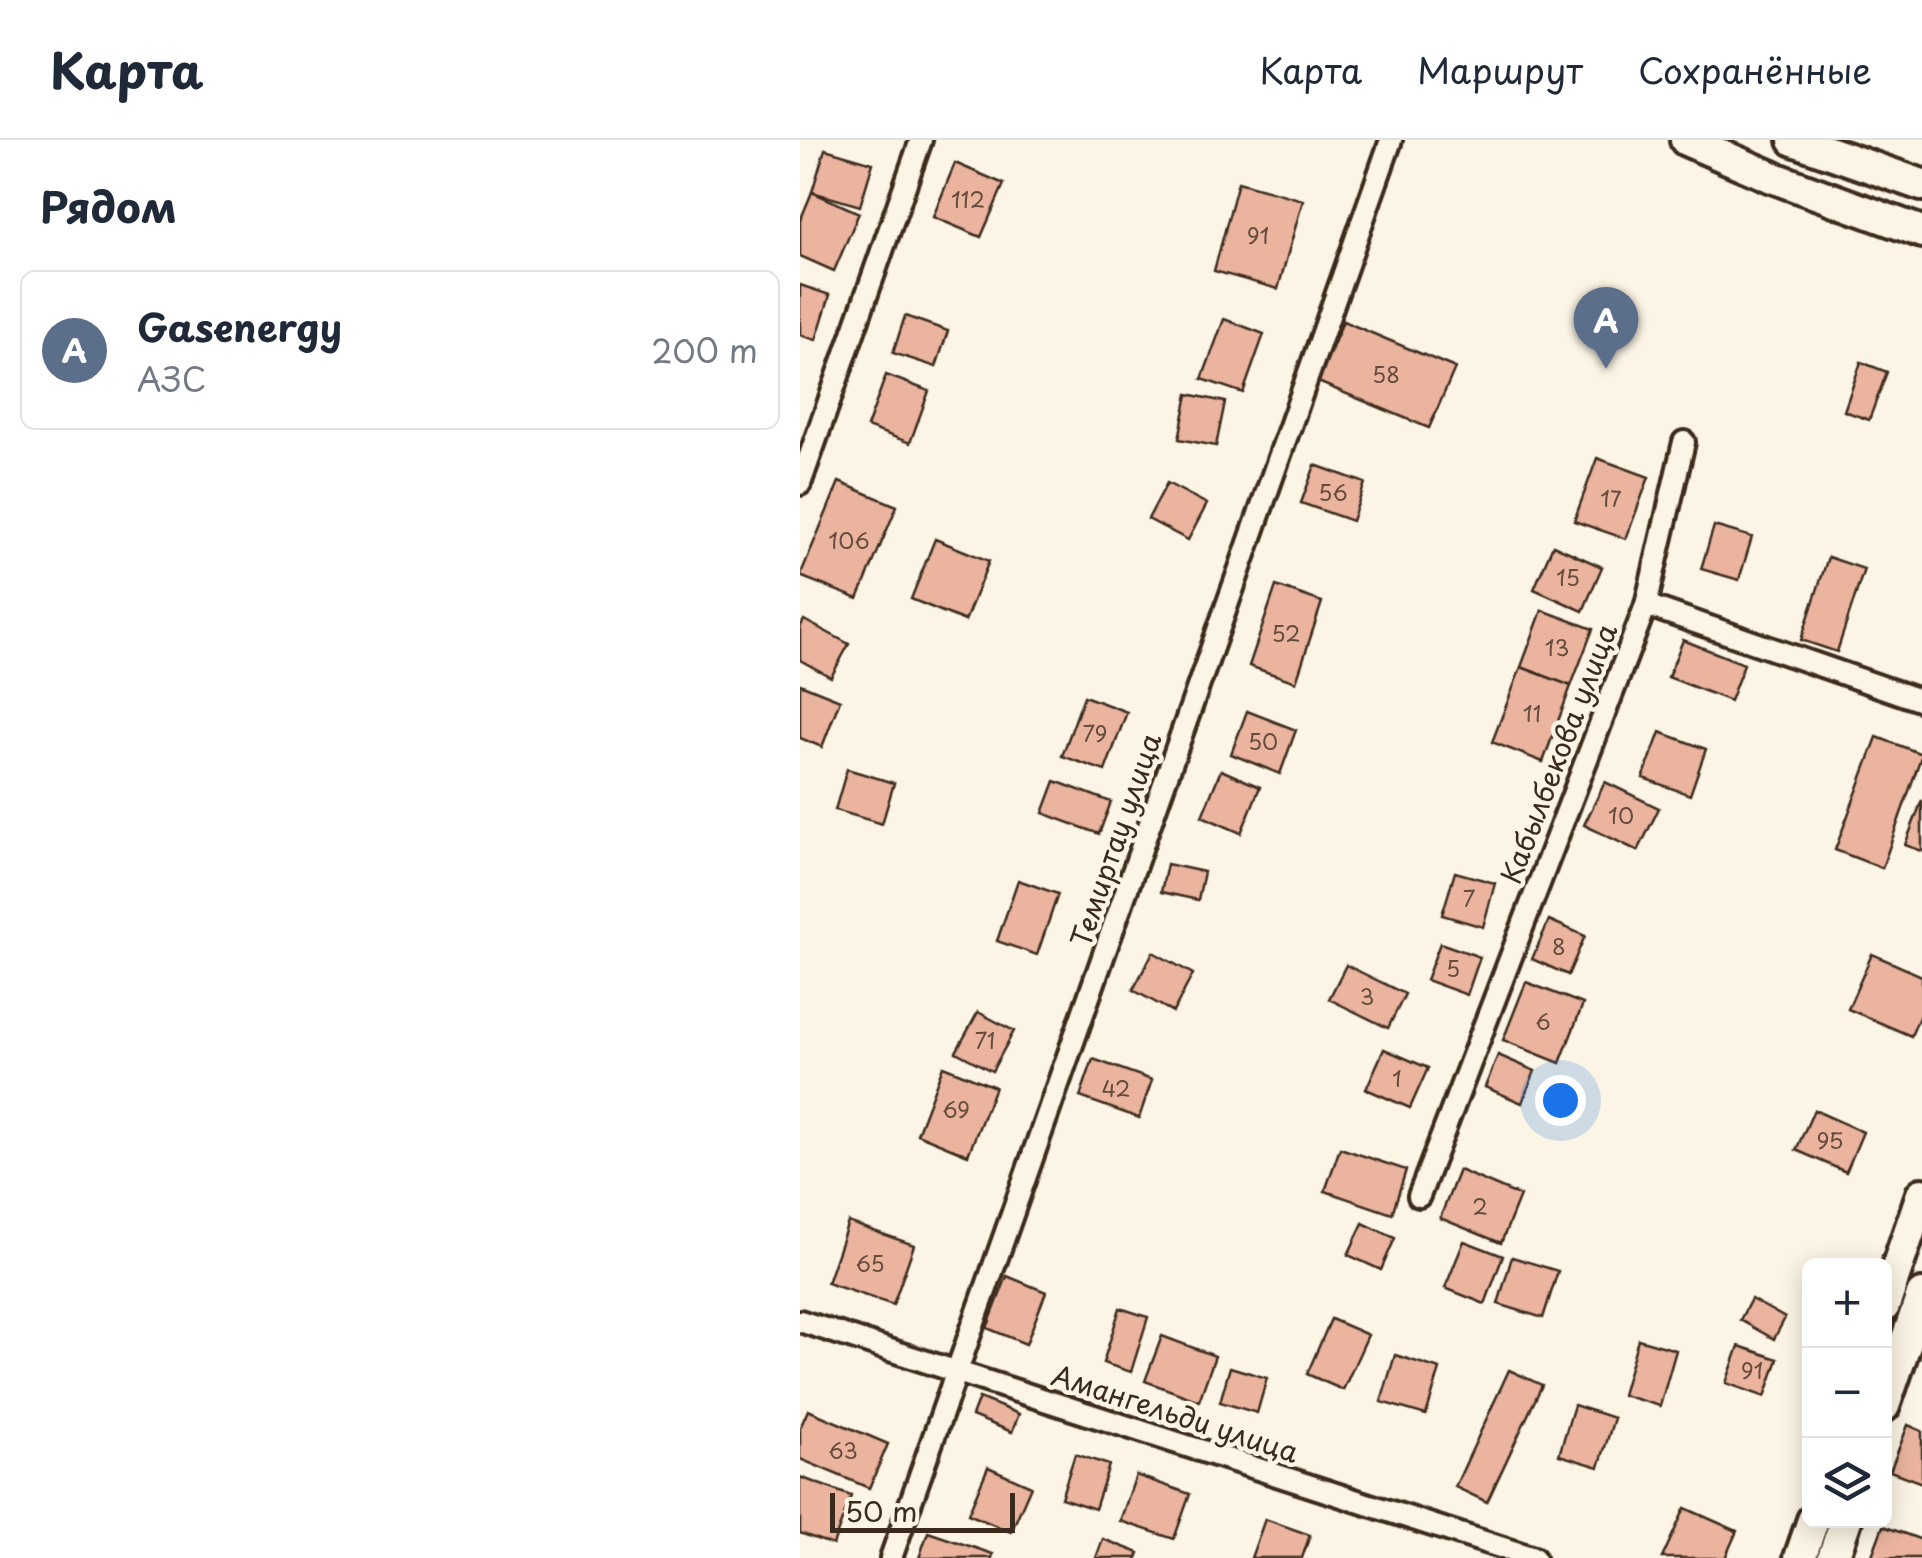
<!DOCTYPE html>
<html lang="ru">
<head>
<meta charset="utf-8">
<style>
	:root { --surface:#fff; --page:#f2f2f3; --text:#1f2937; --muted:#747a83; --line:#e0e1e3; --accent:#0f766e }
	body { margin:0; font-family:"Playpen Sans",sans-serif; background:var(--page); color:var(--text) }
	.controls { position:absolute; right:30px; bottom:30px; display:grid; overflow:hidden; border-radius:15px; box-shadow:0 5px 25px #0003 }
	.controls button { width:90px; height:90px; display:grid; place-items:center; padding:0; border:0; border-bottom:2px solid var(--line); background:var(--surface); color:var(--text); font:50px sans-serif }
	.scale { position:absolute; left:30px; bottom:25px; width:185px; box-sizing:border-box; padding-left:10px; border:5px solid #3b2a1e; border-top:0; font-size:28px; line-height:35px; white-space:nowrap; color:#3b2a1e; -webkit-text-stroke:8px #fcf5e5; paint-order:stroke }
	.you { position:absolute; left:760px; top:960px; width:35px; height:35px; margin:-25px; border:8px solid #fff; border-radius:50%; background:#1a73e8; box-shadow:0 0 0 15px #1a73e833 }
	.badge { display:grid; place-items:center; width:65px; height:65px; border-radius:50%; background:var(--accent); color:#fff; font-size:32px; font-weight:700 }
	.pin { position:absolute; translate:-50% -82px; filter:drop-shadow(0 2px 5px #0008) }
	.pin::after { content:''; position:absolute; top:52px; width:35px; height:30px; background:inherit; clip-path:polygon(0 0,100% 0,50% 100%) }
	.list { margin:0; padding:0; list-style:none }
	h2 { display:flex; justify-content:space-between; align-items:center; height:130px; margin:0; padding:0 40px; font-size:42px }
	h2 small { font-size:32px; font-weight:400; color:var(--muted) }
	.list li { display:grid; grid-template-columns:65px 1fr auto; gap:30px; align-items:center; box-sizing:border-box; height:160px; margin:0 20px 20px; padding:0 20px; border:2px solid var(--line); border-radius:15px }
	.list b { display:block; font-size:38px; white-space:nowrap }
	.list p { margin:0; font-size:32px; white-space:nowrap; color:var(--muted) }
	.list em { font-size:32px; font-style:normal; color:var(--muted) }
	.icon { flex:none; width:55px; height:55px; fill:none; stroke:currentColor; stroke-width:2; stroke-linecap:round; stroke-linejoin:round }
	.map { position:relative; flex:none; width:1122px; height:1418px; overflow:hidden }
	header { display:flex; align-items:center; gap:60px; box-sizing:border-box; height:140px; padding:0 50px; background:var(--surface); border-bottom:2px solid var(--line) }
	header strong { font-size:48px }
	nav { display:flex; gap:55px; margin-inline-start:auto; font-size:35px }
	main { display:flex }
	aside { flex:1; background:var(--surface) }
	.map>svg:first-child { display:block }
	.building { fill:#eab49f; stroke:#3b2a1e; stroke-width:2.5 }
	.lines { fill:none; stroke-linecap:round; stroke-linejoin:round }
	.street-casing { stroke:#3b2a1e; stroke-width:28 }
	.primary-casing { stroke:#3b2a1e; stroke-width:38 }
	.street { stroke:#fcf5e5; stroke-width:20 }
	.primary { stroke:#fcf5e5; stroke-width:30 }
	.labels { text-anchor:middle; stroke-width:9; stroke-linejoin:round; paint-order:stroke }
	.number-label { font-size:22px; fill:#674c3e }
	.street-label { font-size:28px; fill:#3b2a1e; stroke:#fcf5e5 }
</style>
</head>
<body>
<header>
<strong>Карта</strong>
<nav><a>Карта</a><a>Маршрут</a><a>Сохранённые</a></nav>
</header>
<main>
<aside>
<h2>Рядом<small></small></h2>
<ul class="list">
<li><span class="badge" style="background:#5c6f8a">A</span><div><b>Gasenergy</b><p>АЗС</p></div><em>200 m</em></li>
</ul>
</aside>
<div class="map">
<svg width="1122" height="1418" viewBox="0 0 1122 1418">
	<rect width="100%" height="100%" fill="#fcf5e5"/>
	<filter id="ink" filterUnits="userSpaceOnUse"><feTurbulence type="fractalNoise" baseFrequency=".01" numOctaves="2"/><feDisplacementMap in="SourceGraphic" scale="20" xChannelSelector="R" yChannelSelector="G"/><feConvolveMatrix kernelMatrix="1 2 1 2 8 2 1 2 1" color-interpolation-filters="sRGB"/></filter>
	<g filter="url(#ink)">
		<g class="building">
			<path d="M25,9L73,23L60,66L12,52Z"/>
			<path d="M155,23L204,44L181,97L133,77Z"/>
			<path d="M438,42L503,60L478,149L414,131Z"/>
			<path d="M12,52L59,73L34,131L0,116V81Z"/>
			<path d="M0,145L30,155L16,200L0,195Z"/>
			<path d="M105,176L148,191L136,227L93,213Z"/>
			<path d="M424,179L464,194L443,253L402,239Z"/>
			<path d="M543,181L655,228L629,288L518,242Z"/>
			<path d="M1061,222L1087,232L1069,280L1044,271Z"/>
			<path d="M86,235L129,251L110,303L67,287Z"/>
			<path d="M388,254L425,262L416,306L379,299Z"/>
			<path d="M797,318L849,337L826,399L774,381Z"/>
			<path d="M515,325L565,343L552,381L501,363Z"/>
			<path d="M39,342L97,366L58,459L0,436Z"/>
			<path d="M367,343L407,364L388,400L348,379Z"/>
			<path d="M914,386L952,397L939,440L901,429Z"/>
			<path d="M135,399L189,421L165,481L111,459Z"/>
			<path d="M753,405L802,427L783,471L734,449Z"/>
			<path d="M1028,417L1064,429L1037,512L1001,500Z"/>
			<path d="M476,446L522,462L496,542L449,526Z"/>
			<path d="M742,470L793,489L771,546L721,527Z"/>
			<path d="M4,480L49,504L31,537L0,520V488Z"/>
			<path d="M883,500L944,524L930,561L868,537Z"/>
			<path d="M721,527L771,546L743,622L692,602Z"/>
			<path d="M0,544L40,560L22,607L0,598Z"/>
			<path d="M284,556L327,572L305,631L262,616Z"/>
			<path d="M447,571L496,590L480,634L431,614Z"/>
			<path d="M860,592L906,609L890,655L843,638Z"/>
			<path d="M1077,597L1122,614L1082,728L1035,710Z"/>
			<path d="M47,629L94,643L82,684L35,670Z"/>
			<path d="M421,630L460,647L441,693L402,676Z"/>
			<path d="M255,641L311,662L299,694L243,673Z"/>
			<path d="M805,642L859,668L838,711L784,685Z"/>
			<path d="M1122,660V711L1105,705Z"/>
			<path d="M367,724L404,732L398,760L361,752Z"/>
			<path d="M655,732L695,743L683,787L642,775Z"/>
			<path d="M218,740L258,754L237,815L197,801Z"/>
			<path d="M749,780L785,796L768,835L732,819Z"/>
			<path d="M640,803L680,817L667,855L626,840Z"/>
			<path d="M353,812L393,834L373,872L333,850Z"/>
			<path d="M1072,814L1122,836V870L1111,896L1048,869Z"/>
			<path d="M546,825L605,854L588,888L529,859Z"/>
			<path d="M726,842L783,864L760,923L703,900Z"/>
			<path d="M178,872L214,891L192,931L156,912Z"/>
			<path d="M584,909L628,928L610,968L566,949Z"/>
			<path d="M698,915L735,931L722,963L685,947Z"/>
			<path d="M293,919L352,940L339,978L280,957Z"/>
			<path d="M143,926L195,947L168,1015L117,994Z"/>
			<path d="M1014,970L1063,992L1046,1032L996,1010Z"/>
			<path d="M540,1008L606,1030L592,1074L525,1051Z"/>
			<path d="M659,1030L720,1056L701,1103L640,1078Z"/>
			<path d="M48,1082L114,1105L93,1165L27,1143Z"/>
			<path d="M563,1083L595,1098L581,1130L548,1115Z"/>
			<path d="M664,1101L703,1116L685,1164L645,1148Z"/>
			<path d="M712,1117L758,1131L743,1178L698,1164Z"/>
			<path d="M207,1136L246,1152L226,1204L187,1188Z"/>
			<path d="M951,1159L985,1178L974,1199L940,1180Z"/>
			<path d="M320,1168L348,1177L331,1232L303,1223Z"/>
			<path d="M531,1179L568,1195L543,1250L507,1234Z"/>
			<path d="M362,1196L415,1216L399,1261L345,1241Z"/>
			<path d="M838,1199L876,1210L860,1266L822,1255Z"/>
			<path d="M939,1206L978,1219L965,1257L926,1243Z"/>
			<path d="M595,1215L640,1229L626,1275L581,1262Z"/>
			<path d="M430,1227L467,1238L457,1273L420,1262Z"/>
			<path d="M709,1230L742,1245L687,1362L655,1347Z"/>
			<path d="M179,1258L219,1274L212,1292L172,1276Z"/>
			<path d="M774,1265L814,1278L799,1327L759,1315Z"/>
			<path d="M8,1270L88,1304L69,1348L0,1319V1288Z"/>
			<path d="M1108,1285L1122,1291V1343L1090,1331Z"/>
			<path d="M275,1314L309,1325L295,1369L261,1358Z"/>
			<path d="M188,1327L231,1346L211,1392L168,1374Z"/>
			<path d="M336,1335L390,1354L374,1399L320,1381Z"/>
			<path d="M0,1337L51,1356L33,1405L0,1393Z"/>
			<path d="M885,1368L937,1391L925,1418H862Z"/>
			<path d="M465,1379L510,1395L502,1418H451Z"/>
			<path d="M1083,1386L1122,1400V1418H1071Z"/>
			<path d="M128,1392L193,1414L192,1418H119Z"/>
			<path d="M303,1399L339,1413L337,1418H296Z"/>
		</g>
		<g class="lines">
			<g class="street-casing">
				<g id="street">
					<path d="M0,344L121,0"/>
					<path d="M846,465L884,302"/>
					<path d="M619,1056L846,465L1122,561"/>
					<path d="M0,1181L734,1418"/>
					<path d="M91,1418L591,0"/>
				</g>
			</g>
			<g class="primary-casing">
				<g id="primary">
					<path d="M886,0L972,37L1122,92"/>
					<path d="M994,0L1122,45"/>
					<path d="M1084,1166L1122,1054"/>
					<path d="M1084,1266L1122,1155"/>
					<path d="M1000,1418L1013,1380"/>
					<path d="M1033,1418L1046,1380"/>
				</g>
			</g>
			<use href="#street" class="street"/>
			<use href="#primary" class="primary"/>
		</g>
	</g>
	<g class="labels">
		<g class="number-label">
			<text x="168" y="68">112</text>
			<text x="458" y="104">91</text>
			<text x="586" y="243">58</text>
			<text x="533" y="361">56</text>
			<text x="811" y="367">17</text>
			<text x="49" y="409">106</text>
			<text x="768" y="446">15</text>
			<text x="486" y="502">52</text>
			<text x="757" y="516">13</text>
			<text x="732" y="582">11</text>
			<text x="295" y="602">79</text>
			<text x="463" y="610">50</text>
			<text x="821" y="684">10</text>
			<text x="669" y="767">7</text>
			<text x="759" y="815">8</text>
			<text x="653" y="837">5</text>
			<text x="567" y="865">3</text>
			<text x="743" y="890">6</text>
			<text x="185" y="909">71</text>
			<text x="597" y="947">1</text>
			<text x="316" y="957">42</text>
			<text x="156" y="978">69</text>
			<text x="1030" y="1009">95</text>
			<text x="680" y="1075">2</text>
			<text x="70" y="1132">65</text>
			<text x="952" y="1239">91</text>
			<text x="43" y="1319">63</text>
		</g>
		<g class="street-label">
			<text transform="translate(759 614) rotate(-69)" y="10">Кабылбекова улица</text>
			<text transform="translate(316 700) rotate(-71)" y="10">Темиртау улица</text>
			<text transform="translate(375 1274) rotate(18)" y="10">Амангельди улица</text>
		</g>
	</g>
</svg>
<div class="controls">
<button>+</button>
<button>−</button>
<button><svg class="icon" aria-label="layers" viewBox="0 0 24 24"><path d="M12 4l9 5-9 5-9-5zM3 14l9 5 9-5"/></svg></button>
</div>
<div class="scale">50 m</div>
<div class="you"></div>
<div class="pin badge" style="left:806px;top:229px;background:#5c6f8a">A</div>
</div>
</main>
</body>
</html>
